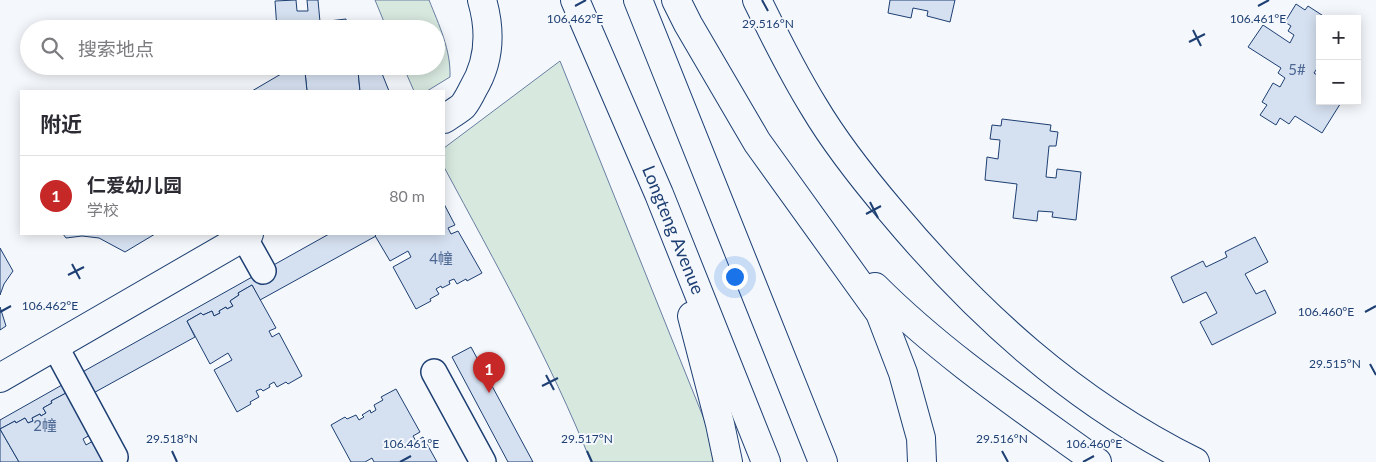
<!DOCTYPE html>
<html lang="zh">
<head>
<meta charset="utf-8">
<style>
	:root { --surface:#fff; --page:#f2f2f3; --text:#2b2b33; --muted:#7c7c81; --line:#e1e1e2; --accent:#c62828 }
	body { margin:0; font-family:Lato,"Noto Sans SC",sans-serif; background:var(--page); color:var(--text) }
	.controls { position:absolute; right:15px; top:15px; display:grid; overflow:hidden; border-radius:0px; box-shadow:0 2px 12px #0003 }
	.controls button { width:45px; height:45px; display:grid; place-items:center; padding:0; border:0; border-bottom:1px solid var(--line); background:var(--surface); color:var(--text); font:25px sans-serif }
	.you { position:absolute; left:734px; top:276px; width:18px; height:18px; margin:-12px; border:4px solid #fff; border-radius:50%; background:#1a73e8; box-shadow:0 0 0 8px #1a73e833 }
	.badge { display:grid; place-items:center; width:32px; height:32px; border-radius:50%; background:var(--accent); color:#fff; font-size:16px; font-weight:700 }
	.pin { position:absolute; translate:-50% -41px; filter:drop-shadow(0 1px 2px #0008) }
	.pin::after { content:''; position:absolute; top:26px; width:18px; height:15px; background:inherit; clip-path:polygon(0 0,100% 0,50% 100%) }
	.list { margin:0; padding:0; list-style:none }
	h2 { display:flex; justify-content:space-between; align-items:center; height:65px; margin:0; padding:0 20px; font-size:21px }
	h2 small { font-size:16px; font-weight:400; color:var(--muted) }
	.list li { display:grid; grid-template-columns:32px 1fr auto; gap:15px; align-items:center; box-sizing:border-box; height:80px; padding:0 20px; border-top:1px solid var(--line) }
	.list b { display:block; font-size:19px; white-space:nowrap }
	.list p { margin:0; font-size:16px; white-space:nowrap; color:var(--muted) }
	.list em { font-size:16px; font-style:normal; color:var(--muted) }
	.icon { flex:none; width:28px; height:28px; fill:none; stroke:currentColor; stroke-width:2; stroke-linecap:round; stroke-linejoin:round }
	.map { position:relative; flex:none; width:1376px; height:462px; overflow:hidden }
	.search { position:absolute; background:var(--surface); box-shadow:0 2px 12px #0003; left:20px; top:20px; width:425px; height:55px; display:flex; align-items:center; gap:12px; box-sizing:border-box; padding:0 18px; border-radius:28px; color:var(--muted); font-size:19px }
	.panel { position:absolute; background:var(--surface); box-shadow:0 2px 12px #0003; left:20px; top:90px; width:425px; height:145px; border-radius:0px }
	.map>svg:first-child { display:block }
	.green { fill:#d7e8df; stroke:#687fa3 }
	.building { fill:#d5e0f0; stroke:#1d3f73 }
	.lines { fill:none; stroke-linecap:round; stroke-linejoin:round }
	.minor-casing { stroke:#1d3f73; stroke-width:28 }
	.major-casing { stroke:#1d3f73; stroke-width:30 }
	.highway-casing { stroke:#1d3f73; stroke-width:30 }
	.minor { stroke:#f4f7fb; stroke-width:25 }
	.major { stroke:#f4f7fb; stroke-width:28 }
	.highway { stroke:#f4f7fb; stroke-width:28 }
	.ticks { fill:none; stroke:#1d3f73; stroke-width:2 }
	.labels { text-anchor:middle; stroke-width:4; stroke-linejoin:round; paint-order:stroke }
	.number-label { font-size:15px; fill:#4b6792 }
	.street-label { font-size:18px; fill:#1d3f73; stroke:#f4f7fb }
	.ticks-label { font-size:12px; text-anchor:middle; fill:#1d3f73; stroke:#f4f7fb; stroke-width:4; stroke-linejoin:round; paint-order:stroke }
</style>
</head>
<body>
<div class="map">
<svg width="1376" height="462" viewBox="0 0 1376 462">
	<rect width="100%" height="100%" fill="#f4f7fb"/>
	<g class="green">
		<path d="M375,0H429C439,25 451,50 450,77L427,91H414L403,66H436V29H387Z"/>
		<path d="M560,61L708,429L717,462H591C550,360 496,264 444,167V148Z"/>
	</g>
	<g class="building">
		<path d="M296,0L297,11H308L307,0H318L320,22L346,19L347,29H277L275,1Z"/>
		<path d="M890,0H955L950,22L927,16L928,11L913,8L911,18L888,13Z"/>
		<path d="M1296,4L1305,10L1308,6L1328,19H1320V64L1314,73L1320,77V101H1342L1322,133L1295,116L1289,124L1280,118L1276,125L1260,115L1267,105L1262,102L1273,83L1280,87L1285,78L1278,73L1281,68L1248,47L1263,25L1290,43L1294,35L1288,31L1291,26L1285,22Z"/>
		<path d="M280,66H347V72L358,71L360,91H307L305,72L281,74Z"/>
		<path d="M347,66H379L389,91H360L358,71L347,72Z"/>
		<path d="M305,72L307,91H252L281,74Z"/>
		<path d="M1002,119L1051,125L1050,131L1058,132L1056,146H1049L1046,177L1056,178L1057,169L1081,172L1076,220L1052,217L1053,212L1038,211L1037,221L1013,218L1017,184L985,180L987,157L998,159L1000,140L990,139L992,125L1001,126Z"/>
		<path d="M444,204L455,225L448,228L451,234L458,231L482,273L467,281L466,279L457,284L454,279L449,281L450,284L442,288L441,286L436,289L439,294L430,299L431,301L416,309L393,267L411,257L408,251L390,261L374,234H444Z"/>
		<path d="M63,234H155L125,252L99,238L82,236L66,238Z"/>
		<path d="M329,234H374L376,236L260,300L252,285L238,293L239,295L230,301L233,306L227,309L226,307L219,311L220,313L214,316L212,311L203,315L201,313L187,321L195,337L88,396L77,375Z"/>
		<path d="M1255,237L1268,262L1245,274L1256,294L1265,290L1276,313L1212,345L1200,322L1217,313L1206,292L1183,303L1171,277L1203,261L1206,267L1227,257L1225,252Z"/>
		<path d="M0,248L13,271L4,284L0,295Z"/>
		<path d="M252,285L276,328L269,331L272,337L279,333L302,376L288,384L286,382L277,387L274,382L269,385L270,387L263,391L261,389L256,391L259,397L250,402L251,404L237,412L214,370L232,360L228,353L210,364L187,321L201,313L203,315L212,311L214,316L220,313L219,311L226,307L227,309L233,306L230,301L239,295L238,293Z"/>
		<path d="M0,307L6,326L0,330Z"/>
		<path d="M471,347L533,462H508L452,357Z"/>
		<path d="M62,385L66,393L51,401L52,403L43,408L46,413L41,416L40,414L32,418L33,421L28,423L25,418L16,423L15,421L0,429L19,462H0V420Z"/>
		<path d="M396,389L420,432L413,436L416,441L423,437L437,462H374L372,458L365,462H351L331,425L345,417L347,419L356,415L359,420L364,417L362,415L370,410L371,413L376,410L374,405L383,400L381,397Z"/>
		<path d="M66,393L90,435L83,439L86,445L93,441L104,462H19L0,429L15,421L16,423L25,418L28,423L33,421L32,418L40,414L41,416L46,413L43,408L52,403L51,401Z"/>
	</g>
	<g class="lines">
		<g class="minor-casing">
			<g id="minor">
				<path d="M244,237L263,271"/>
				<path d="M55,346L115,457"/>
				<path d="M434,372L483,462"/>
			</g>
		</g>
		<g class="major-casing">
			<g id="major">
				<path d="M757,0C775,37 793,73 814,107C836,144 863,178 891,211C977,314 1074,402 1195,462"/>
				<path d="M444,119C450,115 457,111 463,106C467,101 470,95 473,89C490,61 491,31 482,0"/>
				<path d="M0,378L249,234"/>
			</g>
		</g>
		<g class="highway-casing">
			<g id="highway">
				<path d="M575,0L659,194L766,462"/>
				<path d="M638,0L823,462"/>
				<path d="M676,0L688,24L757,142L880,313L903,373L921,438L922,462"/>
				<path d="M875,287C942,354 1021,407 1097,462"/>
				<path d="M692,316L720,424L728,462"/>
			</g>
		</g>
		<use href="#minor" class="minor"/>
		<use href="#major" class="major"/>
		<use href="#highway" class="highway"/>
	</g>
	<path class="ticks" d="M762,0L768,11M575,6L586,0M1258,6L1269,0M1193,30L1201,46M1189,42L1205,34M870,202L878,218M866,214L881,206M72,264L80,279M68,275L84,267M0,312L11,306M1365,312L1376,306M1370,364L1376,375M546,375L554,390M542,386L558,378M172,451L177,462M587,451L592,462M1002,451L1008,462M400,462L411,456M1083,462L1094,456"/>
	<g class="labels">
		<g class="number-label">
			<text x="1297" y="75">5#</text>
			<text x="441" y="264">4幢</text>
			<text x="45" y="431">2幢</text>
		</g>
		<g class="street-label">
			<text transform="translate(673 230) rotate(68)" y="6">Longteng Avenue</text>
		</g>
	</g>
	<g class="ticks-label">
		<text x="575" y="23">106.462°E</text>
		<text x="1258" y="23">106.461°E</text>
		<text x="768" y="28">29.516°N</text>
		<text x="50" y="310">106.462°E</text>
		<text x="1326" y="316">106.460°E</text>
		<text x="1335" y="368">29.515°N</text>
		<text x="172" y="443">29.518°N</text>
		<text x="587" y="443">29.517°N</text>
		<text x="1002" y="443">29.516°N</text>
		<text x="411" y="448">106.461°E</text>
		<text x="1094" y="448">106.460°E</text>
	</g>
</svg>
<div class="controls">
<button>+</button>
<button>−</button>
</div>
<div class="you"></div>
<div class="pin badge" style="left:489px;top:393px">1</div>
<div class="search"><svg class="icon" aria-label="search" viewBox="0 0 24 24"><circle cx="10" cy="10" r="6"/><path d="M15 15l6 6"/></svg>搜索地点</div>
<section class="panel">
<h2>附近<small></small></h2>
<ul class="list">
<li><span class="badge">1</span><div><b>仁爱幼儿园</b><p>学校</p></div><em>80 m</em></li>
</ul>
</section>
</div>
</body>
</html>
